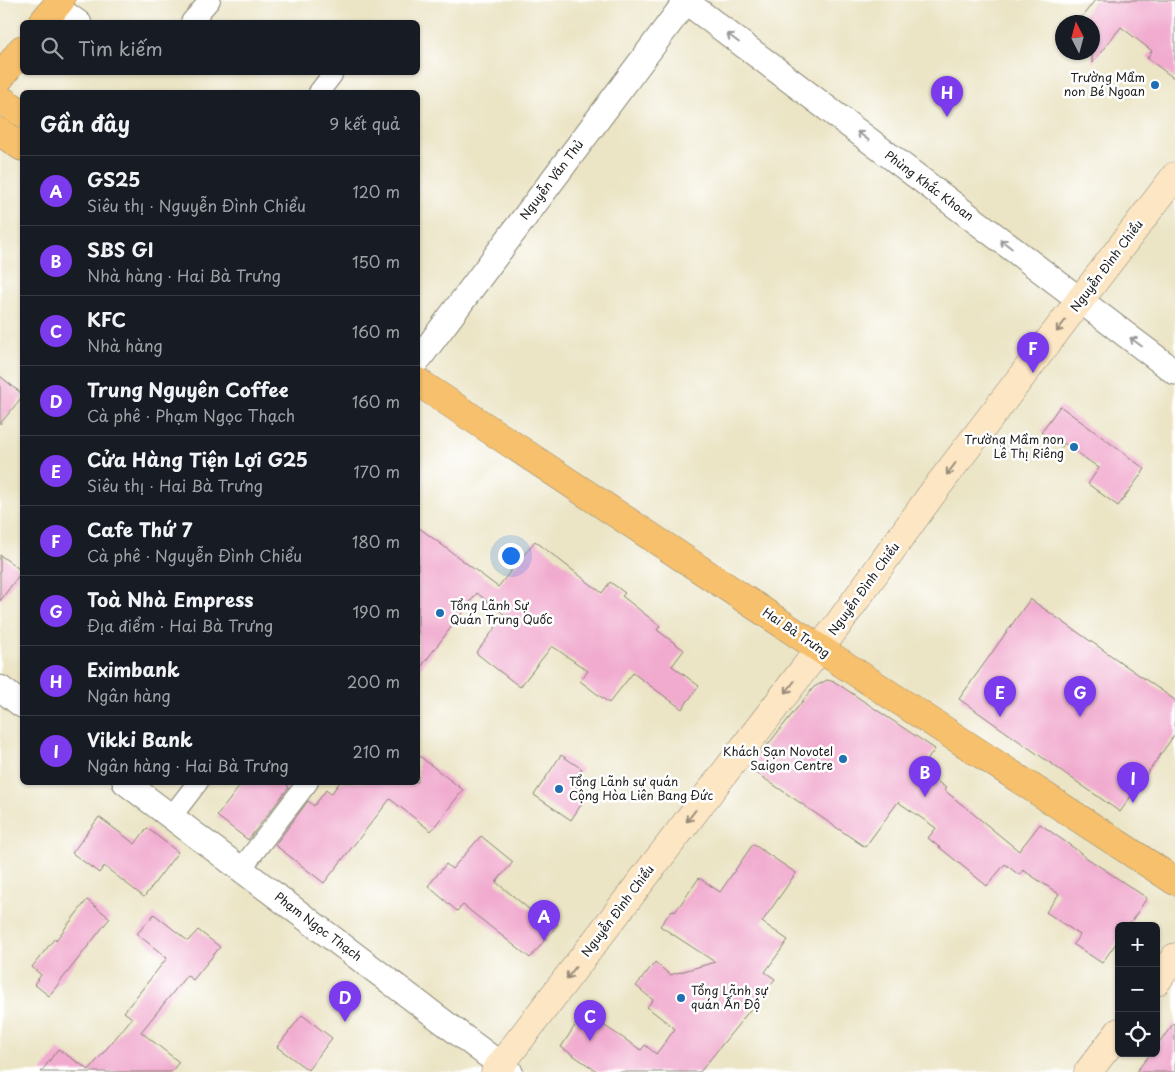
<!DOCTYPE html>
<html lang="vi">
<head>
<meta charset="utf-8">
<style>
	:root { --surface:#171b24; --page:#20242c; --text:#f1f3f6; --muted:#9ea1a6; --line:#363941; --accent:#7c3aed }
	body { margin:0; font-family:"Playpen Sans",sans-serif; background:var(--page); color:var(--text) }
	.controls { position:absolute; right:15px; bottom:15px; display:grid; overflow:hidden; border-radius:8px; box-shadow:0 1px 4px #0004 }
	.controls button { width:45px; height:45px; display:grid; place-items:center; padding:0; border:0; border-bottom:1px solid var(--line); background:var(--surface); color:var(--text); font:25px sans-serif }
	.compass { position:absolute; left:1055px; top:15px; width:45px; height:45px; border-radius:50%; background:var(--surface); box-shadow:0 1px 4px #0004; rotate:354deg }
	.you { position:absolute; left:510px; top:555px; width:18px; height:18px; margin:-12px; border:4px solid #fff; border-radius:50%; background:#1a73e8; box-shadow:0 0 0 8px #1a73e833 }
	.badge { display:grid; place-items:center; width:32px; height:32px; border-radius:50%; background:var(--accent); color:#fff; font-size:16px; font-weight:700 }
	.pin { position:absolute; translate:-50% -41px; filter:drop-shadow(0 1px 2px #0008) }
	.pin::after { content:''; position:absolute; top:26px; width:18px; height:15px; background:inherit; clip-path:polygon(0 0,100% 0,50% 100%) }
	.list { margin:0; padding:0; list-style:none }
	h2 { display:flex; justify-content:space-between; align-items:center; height:65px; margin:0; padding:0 20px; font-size:21px }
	h2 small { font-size:16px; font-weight:400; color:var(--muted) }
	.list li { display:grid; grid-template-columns:32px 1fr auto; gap:15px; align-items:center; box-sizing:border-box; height:70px; padding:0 20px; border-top:1px solid var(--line) }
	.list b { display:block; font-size:19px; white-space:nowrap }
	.list p { margin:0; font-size:16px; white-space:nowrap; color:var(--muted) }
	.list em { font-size:16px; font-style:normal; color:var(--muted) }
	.icon { flex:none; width:28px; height:28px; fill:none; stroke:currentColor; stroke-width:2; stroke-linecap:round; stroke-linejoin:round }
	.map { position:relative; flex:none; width:1175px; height:1072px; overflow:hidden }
	.search { position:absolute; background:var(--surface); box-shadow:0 1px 4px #0004; left:20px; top:20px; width:400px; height:55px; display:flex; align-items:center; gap:12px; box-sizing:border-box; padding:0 18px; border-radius:8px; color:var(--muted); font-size:19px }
	.panel { position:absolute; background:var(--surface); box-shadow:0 1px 4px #0004; left:20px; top:90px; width:400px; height:695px; border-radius:8px }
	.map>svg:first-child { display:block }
	.building { fill:#f1abcf }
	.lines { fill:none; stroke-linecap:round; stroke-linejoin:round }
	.minor-casing { stroke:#848070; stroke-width:22 }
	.tertiary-casing { stroke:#848070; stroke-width:27 }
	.secondary-casing { stroke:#848070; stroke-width:29 }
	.primary-casing { stroke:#848070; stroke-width:29 }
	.minor { stroke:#fff; stroke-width:20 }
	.tertiary { stroke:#fff; stroke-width:25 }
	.secondary { stroke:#fce6c4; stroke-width:28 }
	.primary { stroke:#f7c06c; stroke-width:28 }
	.oneway { stroke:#999 }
	.oneway2 { stroke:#978b78 }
	.poi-dot { fill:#1f6fb2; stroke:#fff; stroke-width:2 }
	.labels { text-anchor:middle; stroke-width:5; stroke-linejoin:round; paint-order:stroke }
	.poi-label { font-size:12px; fill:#1c1c1c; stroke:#fff; text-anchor:end }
	.street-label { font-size:12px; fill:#1c1c1c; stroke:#fff }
</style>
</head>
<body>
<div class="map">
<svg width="1175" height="1072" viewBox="0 0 1175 1072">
	<rect width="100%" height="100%" fill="#fff"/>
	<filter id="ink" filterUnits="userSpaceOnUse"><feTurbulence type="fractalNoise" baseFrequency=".02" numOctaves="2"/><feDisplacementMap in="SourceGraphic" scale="10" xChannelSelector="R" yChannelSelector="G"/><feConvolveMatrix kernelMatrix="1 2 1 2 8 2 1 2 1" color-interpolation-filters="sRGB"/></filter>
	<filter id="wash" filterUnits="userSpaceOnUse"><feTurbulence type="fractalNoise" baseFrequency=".0096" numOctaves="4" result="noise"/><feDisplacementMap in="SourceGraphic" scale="20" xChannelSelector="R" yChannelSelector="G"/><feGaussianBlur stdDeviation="1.12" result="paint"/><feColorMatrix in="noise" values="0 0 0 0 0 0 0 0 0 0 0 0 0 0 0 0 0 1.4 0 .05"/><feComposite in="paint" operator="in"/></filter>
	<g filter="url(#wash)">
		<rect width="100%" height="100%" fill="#ebe4c5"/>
		<g id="blocks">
			<g class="building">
				<path d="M1095,0H1175V79L1147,58L1152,51L1121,27L1092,63V22H1078Z"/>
				<path d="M0,376L22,394V397L0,424Z"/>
				<path d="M1060,406L1145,469L1118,506L1088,484L1099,468L1064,443L1062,447L1041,432Z"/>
				<path d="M418,527L498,587L535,541L602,593L610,582L625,593L622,596L660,626L657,630L684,650L672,666L699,686L682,709L633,673L609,703L580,681L588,671L552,646L520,687L476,653L505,615L477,593L418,671Z"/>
				<path d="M0,555L22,571L0,601Z"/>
				<path d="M1030,599L1175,700V734L1120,812L959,699Z"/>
				<path d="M827,680L835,682L935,749L921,769L946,788L944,790L1019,851L1040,824L1081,853V854L1147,898L1128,926H1119V939L1102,963L1073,944L1080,935L1046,912L1059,894L1023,870L1019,875L1005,864L987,886L928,838L936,828L898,802L865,847L749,768L814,687Z"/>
				<path d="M418,755L463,790L431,831L390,799L324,883L275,845L308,801L314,806L326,790L331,794L340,782H418Z"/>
				<path d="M561,755L582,769L572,784L588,794L571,820L534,795Z"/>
				<path d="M243,782H284L289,787L248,840L217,816Z"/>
				<path d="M99,817L135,844L147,828L178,852L144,897L104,866L99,873L72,853Z"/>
				<path d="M481,836L513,862L496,882L535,914L539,909L558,924L530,958L463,905L457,911L428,886L446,864L452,869Z"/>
				<path d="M753,844L796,873L762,922L788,940L765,972L775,979L700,1072H598L561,1047L584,1012L641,1050L645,1045L656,1054L675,1029L647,1007L653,1000L636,986L655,962L670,975L715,962L660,926L672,910L675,912L699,878L720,892Z"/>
				<path d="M87,900L110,918L49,996L34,984L41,975L32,967L55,938L56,940Z"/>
				<path d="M154,914L188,941L198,930L220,947L193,980L187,975L141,1032L179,1062L171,1072H41L58,1049L89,1070L132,1018L124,1012L167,958L137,934Z"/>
				<path d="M302,1015L332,1038L308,1070L277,1047Z"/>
				<path d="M1175,1022V1072H1136L1151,1053H1156V1046Z"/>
			</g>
		</g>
	</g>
	<g filter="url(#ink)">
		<use href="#blocks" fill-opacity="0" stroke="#848070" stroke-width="1"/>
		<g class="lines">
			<g class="minor-casing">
				<g id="minor">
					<path d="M57,5L81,22"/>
					<path d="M191,22L210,0"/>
					<path d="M319,92L332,75"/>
					<path d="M171,817L198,782"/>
					<path d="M241,869L308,782"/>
				</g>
			</g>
			<g class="tertiary-casing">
				<g id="tertiary">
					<path d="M684,0L1175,372"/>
					<path d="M418,360L687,0"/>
					<path d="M0,688L22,705"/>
					<path d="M125,782L510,1072"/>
				</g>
			</g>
			<g class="secondary-casing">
				<g id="secondary">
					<path d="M1156,982L1175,957"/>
					<path d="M495,1072L834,630L934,491L1175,176"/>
					<path d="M1088,1072L1119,1032"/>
				</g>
			</g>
			<g class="primary-casing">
				<g id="primary">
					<path d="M43,22L61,0"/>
					<path d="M0,78L22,49"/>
					<path d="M0,99L22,113"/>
					<path d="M0,132L22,147"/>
					<path d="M418,382L820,649L1175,881"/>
				</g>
			</g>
			<use href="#minor" class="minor"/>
			<use href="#tertiary" class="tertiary"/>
			<use href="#secondary" class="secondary"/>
			<use href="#primary" class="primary"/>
		</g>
		<defs><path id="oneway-shaft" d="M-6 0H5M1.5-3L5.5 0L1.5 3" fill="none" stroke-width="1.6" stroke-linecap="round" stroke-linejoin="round" transform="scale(1.25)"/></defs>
		<g class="oneway">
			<use href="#oneway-shaft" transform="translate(733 38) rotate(-143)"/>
			<use href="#oneway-shaft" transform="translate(863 136) rotate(-143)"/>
			<use href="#oneway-shaft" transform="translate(1006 244) rotate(-143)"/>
			<use href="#oneway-shaft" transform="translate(1136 342) rotate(-143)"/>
		</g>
		<g class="oneway2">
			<use href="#oneway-shaft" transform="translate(1061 326) rotate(127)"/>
			<use href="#oneway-shaft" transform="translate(951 469) rotate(127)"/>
			<use href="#oneway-shaft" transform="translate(790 687) rotate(127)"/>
			<use href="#oneway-shaft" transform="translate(691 816) rotate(127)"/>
			<use href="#oneway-shaft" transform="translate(571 973) rotate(127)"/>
		</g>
	</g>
	<g class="poi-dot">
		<circle cx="1155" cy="85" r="5"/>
		<circle cx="1074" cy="447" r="5"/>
		<circle cx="440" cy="613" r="5"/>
		<circle cx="843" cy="759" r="5"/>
		<circle cx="559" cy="789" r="5"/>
		<circle cx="681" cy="998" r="5"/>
	</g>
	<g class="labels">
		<g class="poi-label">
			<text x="1145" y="82">Trường Mầm<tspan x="1145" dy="14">non Bé Ngoan</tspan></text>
			<text x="1064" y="444">Trường Mầm non<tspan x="1064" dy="14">Lê Thị Riêng</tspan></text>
			<text x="450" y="610" text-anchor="start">Tổng Lãnh Sự<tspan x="450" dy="14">Quán Trung Quốc</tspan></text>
			<text x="833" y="756">Khách Sạn Novotel<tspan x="833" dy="14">Saigon Centre</tspan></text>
			<text x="569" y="786" text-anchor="start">Tổng Lãnh sự quán<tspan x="569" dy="14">Cộng Hòa Liên Bang Ðức</tspan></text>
			<text x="691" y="995" text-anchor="start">Tổng Lãnh sự<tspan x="691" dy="14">quán Ấn Độ</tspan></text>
		</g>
		<g class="street-label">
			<text transform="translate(552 180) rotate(-53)" y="4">Nguyễn Văn Thủ</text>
			<text transform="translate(929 186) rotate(37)" y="4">Phùng Khắc Khoan</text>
			<text transform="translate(1107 266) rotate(-53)" y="4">Nguyễn Đình Chiểu</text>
			<text transform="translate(864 589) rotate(-54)" y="4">Nguyễn Đình Chiểu</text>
			<text transform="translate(796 633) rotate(34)" y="4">Hai Bà Trưng</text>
			<text transform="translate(618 911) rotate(-53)" y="4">Nguyễn Đình Chiểu</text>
			<text transform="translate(318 927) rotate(37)" y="4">Phạm Ngọc Thạch</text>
		</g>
	</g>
</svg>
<div class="controls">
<button>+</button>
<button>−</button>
<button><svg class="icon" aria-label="locate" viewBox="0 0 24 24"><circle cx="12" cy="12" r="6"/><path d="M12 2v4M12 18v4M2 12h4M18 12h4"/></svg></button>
</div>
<svg class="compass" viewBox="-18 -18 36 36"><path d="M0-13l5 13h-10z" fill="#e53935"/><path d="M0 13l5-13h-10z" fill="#9ea1a6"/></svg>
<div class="you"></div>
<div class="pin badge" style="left:544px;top:941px">A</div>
<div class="pin badge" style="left:925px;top:797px">B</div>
<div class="pin badge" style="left:590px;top:1041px">C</div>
<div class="pin badge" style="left:345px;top:1022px">D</div>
<div class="pin badge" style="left:1000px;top:717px">E</div>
<div class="pin badge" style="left:1033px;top:373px">F</div>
<div class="pin badge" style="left:1080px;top:717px">G</div>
<div class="pin badge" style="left:947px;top:117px">H</div>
<div class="pin badge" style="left:1133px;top:803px">I</div>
<div class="search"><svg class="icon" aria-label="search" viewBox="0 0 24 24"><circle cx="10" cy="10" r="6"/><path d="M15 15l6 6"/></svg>Tìm kiếm</div>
<section class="panel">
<h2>Gần đây<small>9 kết quả</small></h2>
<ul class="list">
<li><span class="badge">A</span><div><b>GS25</b><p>Siêu thị · Nguyễn Đình Chiểu</p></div><em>120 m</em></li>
<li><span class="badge">B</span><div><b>SBS GI</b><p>Nhà hàng · Hai Bà Trưng</p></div><em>150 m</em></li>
<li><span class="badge">C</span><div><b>KFC</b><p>Nhà hàng</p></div><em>160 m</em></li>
<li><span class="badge">D</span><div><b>Trung Nguyên Coffee</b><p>Cà phê · Phạm Ngọc Thạch</p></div><em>160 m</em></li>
<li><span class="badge">E</span><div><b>Cửa Hàng Tiện Lợi G25</b><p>Siêu thị · Hai Bà Trưng</p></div><em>170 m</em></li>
<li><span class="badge">F</span><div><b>Cafe Thứ 7</b><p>Cà phê · Nguyễn Đình Chiểu</p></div><em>180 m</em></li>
<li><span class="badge">G</span><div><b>Toà Nhà Empress</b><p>Địa điểm · Hai Bà Trưng</p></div><em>190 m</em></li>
<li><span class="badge">H</span><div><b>Eximbank</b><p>Ngân hàng</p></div><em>200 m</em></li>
<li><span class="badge">I</span><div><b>Vikki Bank</b><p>Ngân hàng · Hai Bà Trưng</p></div><em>210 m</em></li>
</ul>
</section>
</div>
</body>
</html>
